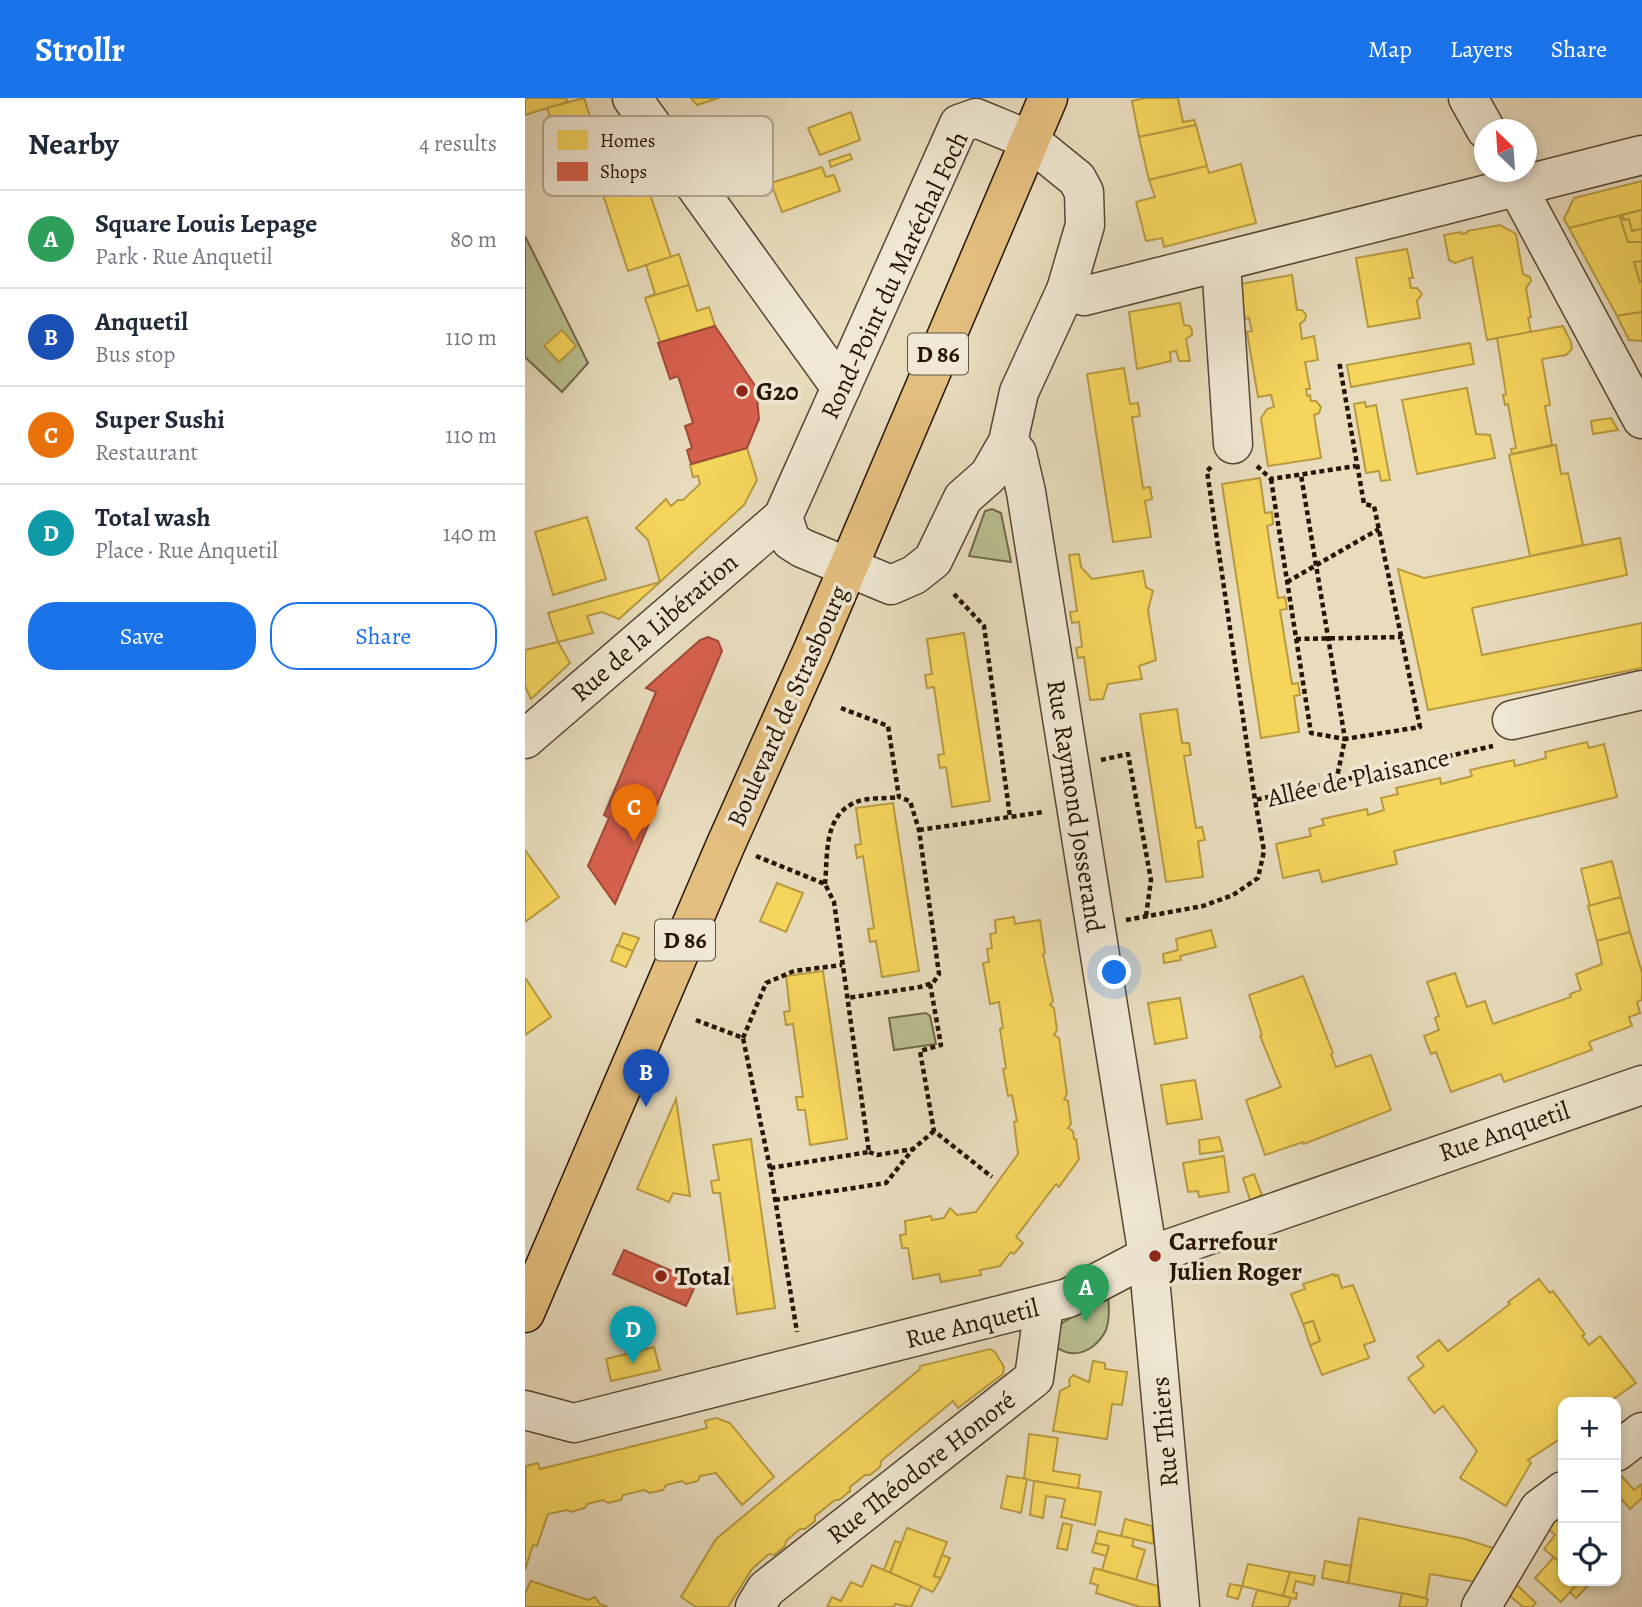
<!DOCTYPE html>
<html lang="en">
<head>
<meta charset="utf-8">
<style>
	:root { --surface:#fff; --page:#f2f2f3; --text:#1f2937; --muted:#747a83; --line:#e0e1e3; --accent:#1a73e8 }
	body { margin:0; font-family:Alegreya,serif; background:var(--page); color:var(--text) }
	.controls { position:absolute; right:21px; bottom:21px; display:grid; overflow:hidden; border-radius:14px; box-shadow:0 4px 10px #0003 }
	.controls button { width:63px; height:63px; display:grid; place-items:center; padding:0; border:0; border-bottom:2px solid var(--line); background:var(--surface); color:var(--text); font:35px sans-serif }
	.compass { position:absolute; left:949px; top:21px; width:63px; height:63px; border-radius:50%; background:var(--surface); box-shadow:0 4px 10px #0003; rotate:335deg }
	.you { position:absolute; left:590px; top:875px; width:24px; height:24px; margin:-18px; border:5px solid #fff; border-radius:50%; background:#1a73e8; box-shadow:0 0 0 10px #1a73e833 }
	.badge { display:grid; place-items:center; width:46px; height:46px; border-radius:50%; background:var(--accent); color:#fff; font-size:23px; font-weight:700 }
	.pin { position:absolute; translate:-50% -58px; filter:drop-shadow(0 2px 4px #0008) }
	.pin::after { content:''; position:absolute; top:37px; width:24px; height:21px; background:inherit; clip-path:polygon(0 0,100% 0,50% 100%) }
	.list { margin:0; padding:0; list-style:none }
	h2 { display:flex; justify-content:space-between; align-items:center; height:91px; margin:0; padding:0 28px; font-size:30px }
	h2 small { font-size:23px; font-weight:400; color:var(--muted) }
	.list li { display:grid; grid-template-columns:46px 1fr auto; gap:21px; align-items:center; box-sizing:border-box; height:98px; padding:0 28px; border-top:2px solid var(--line) }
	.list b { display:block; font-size:26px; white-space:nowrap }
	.list p { margin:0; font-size:23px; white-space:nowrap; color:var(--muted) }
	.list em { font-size:23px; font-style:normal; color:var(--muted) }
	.actions { display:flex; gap:14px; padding:21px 28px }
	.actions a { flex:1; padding:16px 0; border:2px solid var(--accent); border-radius:28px; text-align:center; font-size:24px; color:var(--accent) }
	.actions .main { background:var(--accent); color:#fff }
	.icon { flex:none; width:38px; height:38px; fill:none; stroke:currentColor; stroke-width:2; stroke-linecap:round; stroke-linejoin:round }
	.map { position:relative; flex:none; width:1117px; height:1509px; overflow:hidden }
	header { display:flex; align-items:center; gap:42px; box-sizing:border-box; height:98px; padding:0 35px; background:var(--accent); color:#fff }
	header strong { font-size:33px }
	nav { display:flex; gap:38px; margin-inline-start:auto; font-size:24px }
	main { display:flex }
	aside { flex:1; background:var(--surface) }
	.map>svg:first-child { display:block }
	.green { fill:#b9bf8f; stroke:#706a49; stroke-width:2 }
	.homes { fill:#f6d55c; stroke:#b89b41; stroke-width:2 }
	.shops { fill:#d6604d; stroke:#a14a37; stroke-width:2 }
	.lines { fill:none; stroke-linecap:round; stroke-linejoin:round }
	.minor-casing { stroke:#564732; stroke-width:41 }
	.major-casing { stroke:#261503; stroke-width:41 }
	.path { stroke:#261503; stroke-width:4.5; stroke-dasharray:5 3.5; stroke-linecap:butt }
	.minor { stroke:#f0e8d4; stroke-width:38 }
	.major { stroke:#e4be7e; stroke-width:38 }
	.poi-dot { fill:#8f2418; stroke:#f0e8d4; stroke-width:2.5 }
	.labels { text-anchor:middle; stroke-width:7; stroke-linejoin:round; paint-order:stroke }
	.shield { fill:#f0e8d4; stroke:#635442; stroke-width:2 }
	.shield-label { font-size:24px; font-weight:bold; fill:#261503 }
	.street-label { font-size:26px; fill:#261503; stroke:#f0e8d4 }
	.poi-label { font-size:26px; font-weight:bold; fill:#261503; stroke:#f0e8d4; text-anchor:start }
	.key { fill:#f0e8d4; stroke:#b3a995; stroke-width:2 }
	.key-label { font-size:19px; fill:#261503 }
</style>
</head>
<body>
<header>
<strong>Strollr</strong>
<nav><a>Map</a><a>Layers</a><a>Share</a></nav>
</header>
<main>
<aside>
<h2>Nearby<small>4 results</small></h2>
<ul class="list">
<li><span class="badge" style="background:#2e9e5b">A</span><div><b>Square Louis Lepage</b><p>Park · Rue Anquetil</p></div><em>80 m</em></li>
<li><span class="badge" style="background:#1a4fb4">B</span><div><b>Anquetil</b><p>Bus stop</p></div><em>110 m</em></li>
<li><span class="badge" style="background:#e8710a">C</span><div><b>Super Sushi</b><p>Restaurant</p></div><em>110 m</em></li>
<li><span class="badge" style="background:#0f9aa8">D</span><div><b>Total wash</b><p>Place · Rue Anquetil</p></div><em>140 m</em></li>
</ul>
<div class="actions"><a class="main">Save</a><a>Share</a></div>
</aside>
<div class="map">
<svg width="1117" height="1509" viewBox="0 0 1117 1509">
	<rect width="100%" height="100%" fill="#e8dcbd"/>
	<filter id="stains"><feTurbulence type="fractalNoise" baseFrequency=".00286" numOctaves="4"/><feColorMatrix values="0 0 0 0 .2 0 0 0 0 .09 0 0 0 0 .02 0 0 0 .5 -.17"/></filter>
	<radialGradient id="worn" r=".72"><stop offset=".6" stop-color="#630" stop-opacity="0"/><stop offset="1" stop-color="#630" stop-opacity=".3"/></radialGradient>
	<g class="green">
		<path d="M0,138L63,265L37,294L0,259Z"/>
		<path d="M467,411L476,415L486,464L444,458L460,413Z"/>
		<path d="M401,915L405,918L411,946L369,952L364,920Z"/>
		<path d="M583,1198C584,1209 585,1221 581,1232C568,1259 534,1266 522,1234Z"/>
	</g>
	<g class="homes">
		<path d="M0,0H41L42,4L0,17Z"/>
		<path d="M59,0L71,37L34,48L22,10Z"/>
		<path d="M166,0H194L172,7Z"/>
		<path d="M620,0H653L658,24L669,22L671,27L614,39L607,3Z"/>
		<path d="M326,14L335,42L295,57L283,30Z"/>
		<path d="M671,27L682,68L624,82L614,39Z"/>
		<path d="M325,56L327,61L306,69L304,63Z"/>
		<path d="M105,61L114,89L122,87L146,159L103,173L70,72Z"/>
		<path d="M716,66L731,125L639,149L637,140L621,143L611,104L630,99L624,82L682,68L684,75Z"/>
		<path d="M297,69L301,79L309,77L315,93L257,114L246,85Z"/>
		<path d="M1117,83V112L1044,130L1039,121L1049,100Z"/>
		<path d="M1117,112V131L1107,133L1104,121L1099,122L1097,118L1095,119L1103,144H1117V163L1109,164L1115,184L1117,183V214L1092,218L1044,130Z"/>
		<path d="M1097,118L1099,122L1104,121L1107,133L1117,131V144H1103L1095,119Z"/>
		<path d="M975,127L991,136L998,176L1005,179L1006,183L1001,190L1006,219L1003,220L1006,234L962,242L947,159L930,165L924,162L919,137L935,134L936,136L942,135V133Z"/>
		<path d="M882,151L888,180H884L886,190H892L897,196L892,203L895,220L843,229L831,160Z"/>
		<path d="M154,156L164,187L121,200L130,196L121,167Z"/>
		<path d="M1117,163V183L1115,184L1109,164Z"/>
		<path d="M767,177L772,212H777L781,217L780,222L775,226L777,241L789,238L793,262L780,264L785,291H781L782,298L785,297L786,303H791L796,309L794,315L789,317L796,360L743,368L736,320L742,311L749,309L746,297L733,299L722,234L727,233L724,220L720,221L715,186Z"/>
		<path d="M164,187L172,213L184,209L190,228L135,244L120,200Z"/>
		<path d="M655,205L659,227L665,228L667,233V237L661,241L665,263H654L651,253L645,254L646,263L612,271L604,214Z"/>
		<path d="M1117,214V243L1104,242L1092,218Z"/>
		<path d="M1038,228L1046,244L1047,251L1041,257L1017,261L1025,307L1020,308L1027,347L987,356L986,351L991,350L983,306L980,307L978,297L981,296L972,240Z"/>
		<path d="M37,232L51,248L34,264L19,248Z"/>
		<path d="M945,245L949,266L826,289L822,267Z"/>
		<path d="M599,270L605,306L613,305L615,318L607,319L618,390L625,389L627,401L620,403L626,439L588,444L562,276Z"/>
		<path d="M942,290L951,336L965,337L970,360L892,376L877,302Z"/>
		<path d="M840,304L841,309L851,307L865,382L856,383L854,373L841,375L829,306Z"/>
		<path d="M1086,320L1093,332L1068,336L1066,323Z"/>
		<path d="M1031,347L1036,376L1043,375L1058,447L1005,458L984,357Z"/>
		<path d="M222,350L232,382L219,407L135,484L123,442L111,430L141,401L146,408L153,402H158L175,386L173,378L168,379L165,367Z"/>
		<path d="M735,380L740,415L747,414L748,426L742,428L753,500L760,499L762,511L755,512L767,586L773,585L775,597L769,598L774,634L736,640L697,386Z"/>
		<path d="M62,419L81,481L28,497L10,434Z"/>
		<path d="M1095,440L1102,477L947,510L957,557L1117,525V570L903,612L873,471L899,480Z"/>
		<path d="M554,456L556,469L567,481L618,473L621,489L628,493L623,512L631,562L614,568L617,581L583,586L578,601L565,602L559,559L553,560L551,550L557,549L554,524L547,525L545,514L552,513L544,457Z"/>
		<path d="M135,484L94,521L77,514L62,518L68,535L33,544L23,515Z"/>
		<path d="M439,535L465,703L427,709L421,669L415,670L413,657L419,656L409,589L402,590L400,577L407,576L402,541Z"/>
		<path d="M33,544L45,565L6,601L0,588V552Z"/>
		<path d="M652,611L657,645H664L666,657L659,658L671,730L677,729L680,742L673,743L678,779L641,784L615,616Z"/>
		<path d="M1062,644L1064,650L1079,646L1092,699L869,753L872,766L797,784L794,772L758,780L751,746L786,738L784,731L799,727L797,721L842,711L843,717L859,712L856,700L873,696L871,690L915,680L916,686L947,678L945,672L989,662L990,668L1021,660L1020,654Z"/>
		<path d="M368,705L394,873L357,879L351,843L345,844L343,831L349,830L338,758L332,760L330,747L336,746L331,710Z"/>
		<path d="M0,752L34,799L0,824Z"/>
		<path d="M1087,763L1096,799L1065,808L1056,771Z"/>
		<path d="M252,785L278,795L261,834L235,823Z"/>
		<path d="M1096,799L1105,834L1072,843L1063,808Z"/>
		<path d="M489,819L490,826L515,822L520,855L518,856L528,903L525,907L529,910L532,932L529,937L534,940L542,996L539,1001L543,1003L546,1026L543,1030L548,1033L549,1041H551L554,1061L534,1089L531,1086L491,1139L498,1145L489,1156L486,1154L475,1168L455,1172L456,1177L416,1184L414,1176L388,1181L383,1150H377L375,1137L381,1136L380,1123L406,1118L407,1122L419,1120L425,1110L432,1117L451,1114L493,1056L489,1024L492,1023L487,997L483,998L478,971L481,970L475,931L478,930L474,904L465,906L458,865L464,864L462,851L467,850L465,836L471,835L470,822Z"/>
		<path d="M686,832L691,849L655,858L656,862L639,865L638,856L653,852L651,841Z"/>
		<path d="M1105,834L1117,875V902L1112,904L1115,915L1104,919L1107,928L1064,944L1067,952L979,984L976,976L926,994L911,954L906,956L899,938L914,932L910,920L914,918L902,884L930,875L942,909L960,903L968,926L1046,899L1045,896L1056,892L1051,876L1077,866L1072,843Z"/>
		<path d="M98,835L114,840L108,853L93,848Z"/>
		<path d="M92,847L108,853L101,869L86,863Z"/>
		<path d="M298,873L322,1041L285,1047L280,1012H273L271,999H278L268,926L261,927L259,914L265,913L261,878Z"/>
		<path d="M778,878L808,955L806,956L811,969L846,957L866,1012L779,1046L778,1044L740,1057L721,1002L756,989L735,938L737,937L724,897Z"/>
		<path d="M1,881L26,919L0,937V882Z"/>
		<path d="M655,900L662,940L630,946L623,905Z"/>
		<path d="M670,982L677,1021L642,1026L636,987Z"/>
		<path d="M151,1001L165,1098L148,1095L144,1104L112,1091Z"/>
		<path d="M694,1039L698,1053L675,1056L674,1042Z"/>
		<path d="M226,1041L250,1210L212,1216L207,1179L201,1180L199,1168L205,1167L195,1095H188L186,1083L194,1082L188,1047Z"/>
		<path d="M699,1058L704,1094L674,1099L673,1093L663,1094L658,1065Z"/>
		<path d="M729,1076L737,1097L725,1102L718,1080Z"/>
		<path d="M809,1176L810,1178L813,1177L817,1190L828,1187L850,1243L839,1247L844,1260L797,1277L785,1247L795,1243L788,1223L778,1226L766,1196L780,1191L778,1186Z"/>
		<path d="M1014,1181L1025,1195L1028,1193L1060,1236L1057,1238L1064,1247L1075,1238L1111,1285L1084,1304H1038V1339L1003,1362L1006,1365L981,1408L935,1380L952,1353L918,1308L909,1315L883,1280L899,1268L892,1259L914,1242L923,1253L985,1206L983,1204Z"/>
		<path d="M788,1223L795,1243L785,1247L778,1226Z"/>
		<path d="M129,1249L135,1272L86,1283L81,1261Z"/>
		<path d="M465,1251L470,1254L479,1269L478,1276L433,1310L428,1303L356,1363L355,1369L345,1377H340L325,1389V1393L314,1402H310L290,1418V1423L280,1431H275L261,1443L260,1448L249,1457L244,1456L227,1471L203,1509H171L156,1499L191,1441L395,1271V1268Z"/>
		<path d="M568,1263L580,1265V1271L602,1274L597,1307L587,1306L582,1341L528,1333L535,1293L545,1288L544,1282L548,1277L564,1284Z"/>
		<path d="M191,1320L205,1325L249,1379L217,1407L191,1375L175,1378L173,1383L161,1386L157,1383L141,1387L138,1392L125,1395L119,1392L98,1397L96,1402L83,1405L78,1402L62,1406L60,1410L46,1414L42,1412L23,1416L12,1448L8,1447L7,1450L0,1472L1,1368L13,1365L15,1371L182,1330L180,1323Z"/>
		<path d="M504,1336L533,1340L528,1373L555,1377L553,1391L499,1381Z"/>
		<path d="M1092,1373L1109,1392L1117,1386V1400L1105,1411L1091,1395Z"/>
		<path d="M482,1378L502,1381L496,1415L476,1410Z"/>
		<path d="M509,1383L576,1394L570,1427L536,1419L540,1401L521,1398L518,1420L505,1417Z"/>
		<path d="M1038,1414V1467L1019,1451L1030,1437L1024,1431L1031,1419Z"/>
		<path d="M834,1420L940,1441L971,1451L951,1484L905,1476L901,1500L823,1485Z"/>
		<path d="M600,1421L627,1428L629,1446L596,1438Z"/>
		<path d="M538,1425L547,1427L542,1452L532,1450Z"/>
		<path d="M382,1430L422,1444L409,1478L416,1480L408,1494L365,1475Z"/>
		<path d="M573,1433L609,1441L607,1448L620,1452L611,1482L577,1472L584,1448L570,1445Z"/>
		<path d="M370,1443L376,1445L365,1475L359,1472Z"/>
		<path d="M570,1445L584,1448L581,1458L567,1454Z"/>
		<path d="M417,1457L425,1460L416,1480L409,1478Z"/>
		<path d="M1029,1459L1038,1467V1483H1055L1036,1504L1010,1480Z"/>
		<path d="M800,1463L826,1468L823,1485L797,1480Z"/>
		<path d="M723,1466L765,1474L758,1498L717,1488Z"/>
		<path d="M347,1467L396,1488L386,1509L370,1506L369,1509H302L307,1499L316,1503L326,1484L337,1489Z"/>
		<path d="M569,1470L633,1488L634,1509H615L571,1495L573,1487L565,1485Z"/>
		<path d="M765,1474L790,1478L788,1487L771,1483L768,1494L772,1495L771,1501L758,1498Z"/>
		<path d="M6,1483L63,1502L70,1499L75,1506L83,1509H0V1495Z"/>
		<path d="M1055,1483L1062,1489L1051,1500L1045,1494Z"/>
		<path d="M705,1486L717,1488L713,1501L702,1498Z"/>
		<path d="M991,1486L1011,1505L1007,1509H998L984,1497Z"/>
		<path d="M732,1492L766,1500L763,1509H727Z"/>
		<path d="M877,1495L903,1501L901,1509H874Z"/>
	</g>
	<g class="shops">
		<path d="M190,228L231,289L234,321L222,350L166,366L162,352L167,350L160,328L168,325L153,278L145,281L133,245Z"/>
		<path d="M183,539L193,543L197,553L90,806L63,768L84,720L79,717L131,594L121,590L175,542Z"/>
		<path d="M99,1152L172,1184L161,1208L88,1176Z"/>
	</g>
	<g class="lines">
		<g class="minor-casing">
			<g id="minor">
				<path d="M107,0L316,290"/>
				<path d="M943,0L961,32"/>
				<path d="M451,20L504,42L552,81L559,94L560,127L541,192L494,294L483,344L464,377L438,400L408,462L389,477L366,487L277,450L266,443L258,419L434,26Z"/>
				<path d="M984,74L1117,321"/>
				<path d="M696,165L708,346"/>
				<path d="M541,192L559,198L1117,57"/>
				<path d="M483,344L492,355L501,394L623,1158L655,1509"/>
				<path d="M987,622L1117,592"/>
				<path d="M0,641L258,419"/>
				<path d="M0,1312L49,1325L543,1200L623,1158L1117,987"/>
				<path d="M1091,1354L1117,1334"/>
				<path d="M230,1509L241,1491L509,1280L519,1207"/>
				<path d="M956,1509L1014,1411L1038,1393"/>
			</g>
		</g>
		<g class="major-casing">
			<path id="major" d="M0,1215L201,746L287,554L523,0"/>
		</g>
		<g class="path">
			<path d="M732,368L746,381L831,368"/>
			<path d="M686,369L682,373L730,702L968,648"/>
			<path d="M746,381L786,635L820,641L776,377"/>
			<path d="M762,484L854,431"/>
			<path d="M429,496L459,528L485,719"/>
			<path d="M771,541L877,539"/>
			<path d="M316,610L363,628L374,699L385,703L394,732L414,876L408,885L395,889L322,900"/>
			<path d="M576,662L603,656L626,782L621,818"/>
			<path d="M811,684L820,641L895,629L849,408L839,406L814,263"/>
			<path d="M394,732L519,714"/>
			<path d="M231,758L300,786L309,804L344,1054L245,1070"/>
			<path d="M300,786C303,756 298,718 331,704C343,699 361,701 374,699"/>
			<path d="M601,822L678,808L708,797L733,780L739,753L730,702"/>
			<path d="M405,886L416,947L395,953L409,1033L467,1079"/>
			<path d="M171,922L218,940L245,1070L272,1234"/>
			<path d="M218,940L241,885L269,873L317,867"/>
			<path d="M344,1054L352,1057L388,1051L409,1033"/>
			<path d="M250,1102L361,1085L388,1051"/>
		</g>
		<use href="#minor" class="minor"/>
		<use href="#major" class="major"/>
	</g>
	<g class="poi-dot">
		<circle cx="217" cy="293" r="7"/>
		<circle cx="630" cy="1158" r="7"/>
		<circle cx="136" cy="1178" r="7"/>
	</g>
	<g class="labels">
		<g class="shield">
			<rect x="383" y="235.5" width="60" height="41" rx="5"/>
			<rect x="130" y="821.5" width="60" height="41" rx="5"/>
		</g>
		<g class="shield-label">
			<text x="413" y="264">D 86</text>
			<text x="160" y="850">D 86</text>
		</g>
		<g class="street-label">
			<text transform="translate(369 177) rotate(-65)" y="9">Rond-Point du Maréchal Foch</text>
			<text transform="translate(129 529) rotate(-41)" y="9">Rue de la Libération</text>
			<text transform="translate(262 608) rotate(-66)" y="9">Boulevard de Strasbourg</text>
			<text transform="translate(833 679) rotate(-13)" y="9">Allée de Plaisance</text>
			<text transform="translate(551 708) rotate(81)" y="9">Rue Raymond Josserand</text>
			<text transform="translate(979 1033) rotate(-19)" y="9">Rue Anquetil</text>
			<text transform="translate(447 1225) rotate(-14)" y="9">Rue Anquetil</text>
			<text transform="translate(639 1334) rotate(-95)" y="9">Rue Thiers</text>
			<text transform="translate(396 1369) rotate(-38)" y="9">Rue Théodore Honoré</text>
		</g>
		<g class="poi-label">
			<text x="231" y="302">G20</text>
			<text x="644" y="1152">Carrefour<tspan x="644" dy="30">Julien Roger</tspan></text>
			<text x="150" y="1187">Total</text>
		</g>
	</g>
	<rect x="18" y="18" width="230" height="80" rx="10" class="key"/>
	<rect x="32" y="32" width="31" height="20" fill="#f6d55c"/>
	<rect x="32" y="64" width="31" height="19" fill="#d6604d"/>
	<g class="key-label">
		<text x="75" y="49">Homes</text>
		<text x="75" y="80">Shops</text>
	</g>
	<rect width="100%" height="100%" filter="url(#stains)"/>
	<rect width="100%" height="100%" fill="url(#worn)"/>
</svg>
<div class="controls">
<button>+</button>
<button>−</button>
<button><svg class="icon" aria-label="locate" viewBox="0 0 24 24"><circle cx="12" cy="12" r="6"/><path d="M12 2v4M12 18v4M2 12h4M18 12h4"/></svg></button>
</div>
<svg class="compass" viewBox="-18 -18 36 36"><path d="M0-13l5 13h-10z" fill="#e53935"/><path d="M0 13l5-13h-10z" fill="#747a83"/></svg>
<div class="you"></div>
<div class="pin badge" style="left:561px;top:1224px;background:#2e9e5b">A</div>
<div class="pin badge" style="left:121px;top:1009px;background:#1a4fb4">B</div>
<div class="pin badge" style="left:109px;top:744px;background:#e8710a">C</div>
<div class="pin badge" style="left:108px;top:1266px;background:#0f9aa8">D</div>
</div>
</main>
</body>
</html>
